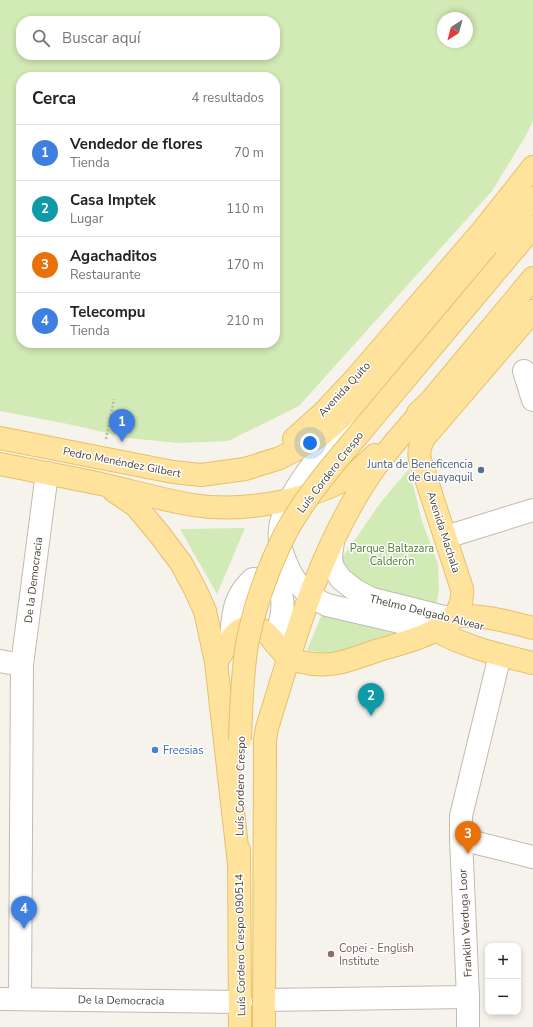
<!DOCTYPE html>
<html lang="es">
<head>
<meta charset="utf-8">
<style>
	:root { --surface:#fff; --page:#f6f6f6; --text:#222; --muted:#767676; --line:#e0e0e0; --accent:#7c3aed }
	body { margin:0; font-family:"Nunito Sans",sans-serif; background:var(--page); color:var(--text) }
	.controls { position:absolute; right:12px; bottom:12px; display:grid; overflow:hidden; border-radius:8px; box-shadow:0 2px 6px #0003 }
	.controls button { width:36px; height:36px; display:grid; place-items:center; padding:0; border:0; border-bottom:1px solid var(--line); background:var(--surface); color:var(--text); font:20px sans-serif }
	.compass { position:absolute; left:437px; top:12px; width:36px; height:36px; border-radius:50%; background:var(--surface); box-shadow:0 2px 6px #0003; rotate:216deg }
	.you { position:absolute; left:310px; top:443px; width:14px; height:14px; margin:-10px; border:3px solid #fff; border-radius:50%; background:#1a73e8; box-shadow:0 0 0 6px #1a73e833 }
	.badge { display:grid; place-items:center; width:26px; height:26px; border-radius:50%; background:var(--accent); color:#fff; font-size:13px; font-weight:700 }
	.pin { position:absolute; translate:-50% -33px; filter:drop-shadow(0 1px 2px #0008) }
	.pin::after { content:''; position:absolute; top:21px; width:14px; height:12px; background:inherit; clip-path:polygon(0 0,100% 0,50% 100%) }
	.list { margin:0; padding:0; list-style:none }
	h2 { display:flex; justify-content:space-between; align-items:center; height:52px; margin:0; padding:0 16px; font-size:17px }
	h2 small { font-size:13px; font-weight:400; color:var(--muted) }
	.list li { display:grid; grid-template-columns:26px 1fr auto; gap:12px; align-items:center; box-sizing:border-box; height:56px; padding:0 16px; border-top:1px solid var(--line) }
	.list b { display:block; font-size:15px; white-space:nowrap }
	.list p { margin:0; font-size:13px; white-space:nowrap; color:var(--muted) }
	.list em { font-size:13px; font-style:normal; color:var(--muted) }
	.icon { flex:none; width:22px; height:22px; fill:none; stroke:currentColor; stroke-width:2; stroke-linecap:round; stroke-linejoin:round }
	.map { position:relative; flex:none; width:533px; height:1027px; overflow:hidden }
	.search { position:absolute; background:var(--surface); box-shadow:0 2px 6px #0003; left:16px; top:16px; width:264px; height:44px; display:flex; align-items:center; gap:10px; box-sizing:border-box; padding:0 14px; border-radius:16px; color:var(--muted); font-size:15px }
	.panel { position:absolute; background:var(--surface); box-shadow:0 2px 6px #0003; left:16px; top:72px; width:264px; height:276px; border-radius:16px }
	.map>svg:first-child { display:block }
	.green { fill:#d2eab5; fill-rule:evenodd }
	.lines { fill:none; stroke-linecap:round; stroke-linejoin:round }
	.minor-casing { stroke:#c2bbae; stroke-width:24 }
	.major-casing { stroke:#e6c16a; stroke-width:24 }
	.path { stroke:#c4b79f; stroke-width:2.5; stroke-dasharray:2 2; stroke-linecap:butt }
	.minor { stroke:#fff; stroke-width:22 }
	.major { stroke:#ffe39c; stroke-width:22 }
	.major-bridge-casing { stroke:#e6c16a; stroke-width:24; stroke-linecap:butt }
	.major-bridge { stroke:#ffe39c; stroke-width:22 }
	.service-dot { fill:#5c6f8a; stroke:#fff; stroke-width:1.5 }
	.shop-dot { fill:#3f7fe0; stroke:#fff; stroke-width:1.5 }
	.education-dot { fill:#8d6e63; stroke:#fff; stroke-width:1.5 }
	.labels { text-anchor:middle; stroke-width:3; stroke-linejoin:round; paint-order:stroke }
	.street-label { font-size:11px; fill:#4b4439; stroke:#fff }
	.service-label { font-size:11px; fill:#4e5e75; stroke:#fff; text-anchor:end }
	.park-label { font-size:11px; fill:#4a7f2a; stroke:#fff }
	.shop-label { font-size:11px; fill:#366cbe; stroke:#fff; text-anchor:start }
	.education-label { font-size:11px; fill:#785e54; stroke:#fff; text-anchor:start }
</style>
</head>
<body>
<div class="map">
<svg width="533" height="1027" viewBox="0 0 533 1027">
	<rect width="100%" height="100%" fill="#f6f3ec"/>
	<g class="green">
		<path d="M0,0H533V121L525,137L492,191L299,406L228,441L178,443L128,438L73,425L0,411ZM443,18H467V42H443ZM21,21H275V55H21ZM21,77H275V343H21Z"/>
		<path d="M409,469L422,521L438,564L439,591L436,606L357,583L340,561L381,502Z"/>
		<path d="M245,528L217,594L180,529Z"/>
		<path d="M323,612L397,634L339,656L307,650Z"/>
	</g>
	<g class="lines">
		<g class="minor-casing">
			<g id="minor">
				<path d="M524,371L533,400"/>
				<path d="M352,416C329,444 284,494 280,529C278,542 282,554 287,565C294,583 309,597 327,605L447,633"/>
				<path d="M446,537L533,510"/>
				<path d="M333,541L331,557L332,566L341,579L355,590L372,599L452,619"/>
				<path d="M231,640C233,614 233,597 253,579C295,580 282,616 275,643"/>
				<path d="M0,661L22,665"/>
				<path d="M461,839L533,857"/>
				<path d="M0,999L241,1002"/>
				<path d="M20,999L22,665L47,473"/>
				<path d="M264,1000L468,997"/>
				<path d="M468,1027V997L461,839V816L500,655"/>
			</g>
		</g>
		<g class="major-casing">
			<g id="major">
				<path d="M505,260L533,227"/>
				<path d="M418,413L429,403L533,278"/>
				<path d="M0,438L173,472L201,475L245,469L280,458L318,438L371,391L533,198"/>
				<path d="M294,439L323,413L355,379L483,230L533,167"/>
				<path d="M0,464C34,471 68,477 101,484C132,491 163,500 193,505C240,513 312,501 352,475C361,469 368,462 375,455"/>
				<path d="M114,491L136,506L160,535L181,563L195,589L205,611L216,662L239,864"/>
				<path d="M454,616C481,614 506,621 533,628"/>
				<path d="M435,630C466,647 499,655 533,663"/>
				<path d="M216,662C224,651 233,629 248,627C268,625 275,647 288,657C291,660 297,661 302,662C313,665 326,665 338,663C351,660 364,655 376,651C401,643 434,637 453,617C460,609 463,600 462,589L420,460C418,451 420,445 424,438L533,311"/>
				<path d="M239,850L240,1027"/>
				<path d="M264,1027L265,740L267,728C294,640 319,550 371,473C387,450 410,425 429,403"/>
			</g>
		</g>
		<path class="path" d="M106,439L114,399"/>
		<use href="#minor" class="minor"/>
		<use href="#major" class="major"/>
		<g class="major-bridge-casing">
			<path id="major-bridge" d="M240,740C241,708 242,675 247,644C254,608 267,571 283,538C306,493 341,456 373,417C417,365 461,312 505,260"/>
		</g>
		<use href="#major-bridge" class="major-bridge"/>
	</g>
	<circle class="service-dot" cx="481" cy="470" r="4"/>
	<circle class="shop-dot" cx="155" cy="750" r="4"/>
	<circle class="education-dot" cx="331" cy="954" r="4"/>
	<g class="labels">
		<g class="street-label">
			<text transform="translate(344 389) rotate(-47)" y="4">Avenida Quito</text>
			<text transform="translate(122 462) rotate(11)" y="4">Pedro Menéndez Gilbert</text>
			<text transform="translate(330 472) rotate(-52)" y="4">Luís Cordero Crespo</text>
			<text transform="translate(444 532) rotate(72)" y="4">Avenida Machala</text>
			<text transform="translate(33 580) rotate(-83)" y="4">De la Democracia</text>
			<text transform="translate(427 612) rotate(14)" y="4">Thelmo Delgado Alvear</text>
			<text transform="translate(240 786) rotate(-89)" y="4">Luís Cordero Crespo</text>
			<text transform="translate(465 923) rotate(-93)" y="4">Franklin Verduga Loor</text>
			<text transform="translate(240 945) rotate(-91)" y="4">Luís Cordero Crespo 090514</text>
			<text transform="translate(121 1000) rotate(1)" y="4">De la Democracia</text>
		</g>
		<g class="service-label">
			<text x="473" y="468">Junta de Beneficencia<tspan x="473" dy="13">de Guayaquil</tspan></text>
		</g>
		<g class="park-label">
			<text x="392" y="552">Parque Baltazara<tspan x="392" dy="13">Calderón</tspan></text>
		</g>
		<g class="shop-label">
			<text x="163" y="754">Freesias</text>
		</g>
		<g class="education-label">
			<text x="339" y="952">Copei - English<tspan x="339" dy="13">Institute</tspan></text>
		</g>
	</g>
</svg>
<div class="controls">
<button>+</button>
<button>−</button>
</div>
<svg class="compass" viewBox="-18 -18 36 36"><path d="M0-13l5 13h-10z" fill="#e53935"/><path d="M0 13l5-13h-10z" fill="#767676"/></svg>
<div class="you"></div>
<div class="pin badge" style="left:122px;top:442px;background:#3f7fe0">1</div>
<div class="pin badge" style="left:371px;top:716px;background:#0f9aa8">2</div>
<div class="pin badge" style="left:468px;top:854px;background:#e8710a">3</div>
<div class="pin badge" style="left:24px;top:929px;background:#3f7fe0">4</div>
<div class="search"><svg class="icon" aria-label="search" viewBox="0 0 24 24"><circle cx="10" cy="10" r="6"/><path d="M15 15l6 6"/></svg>Buscar aquí</div>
<section class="panel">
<h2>Cerca<small>4 resultados</small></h2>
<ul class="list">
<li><span class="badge" style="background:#3f7fe0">1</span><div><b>Vendedor de flores</b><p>Tienda</p></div><em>70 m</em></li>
<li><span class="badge" style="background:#0f9aa8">2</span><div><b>Casa Imptek</b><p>Lugar</p></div><em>110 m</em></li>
<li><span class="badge" style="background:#e8710a">3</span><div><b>Agachaditos</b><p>Restaurante</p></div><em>170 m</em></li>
<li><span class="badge" style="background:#3f7fe0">4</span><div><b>Telecompu</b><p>Tienda</p></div><em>210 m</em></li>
</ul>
</section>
</div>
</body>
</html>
